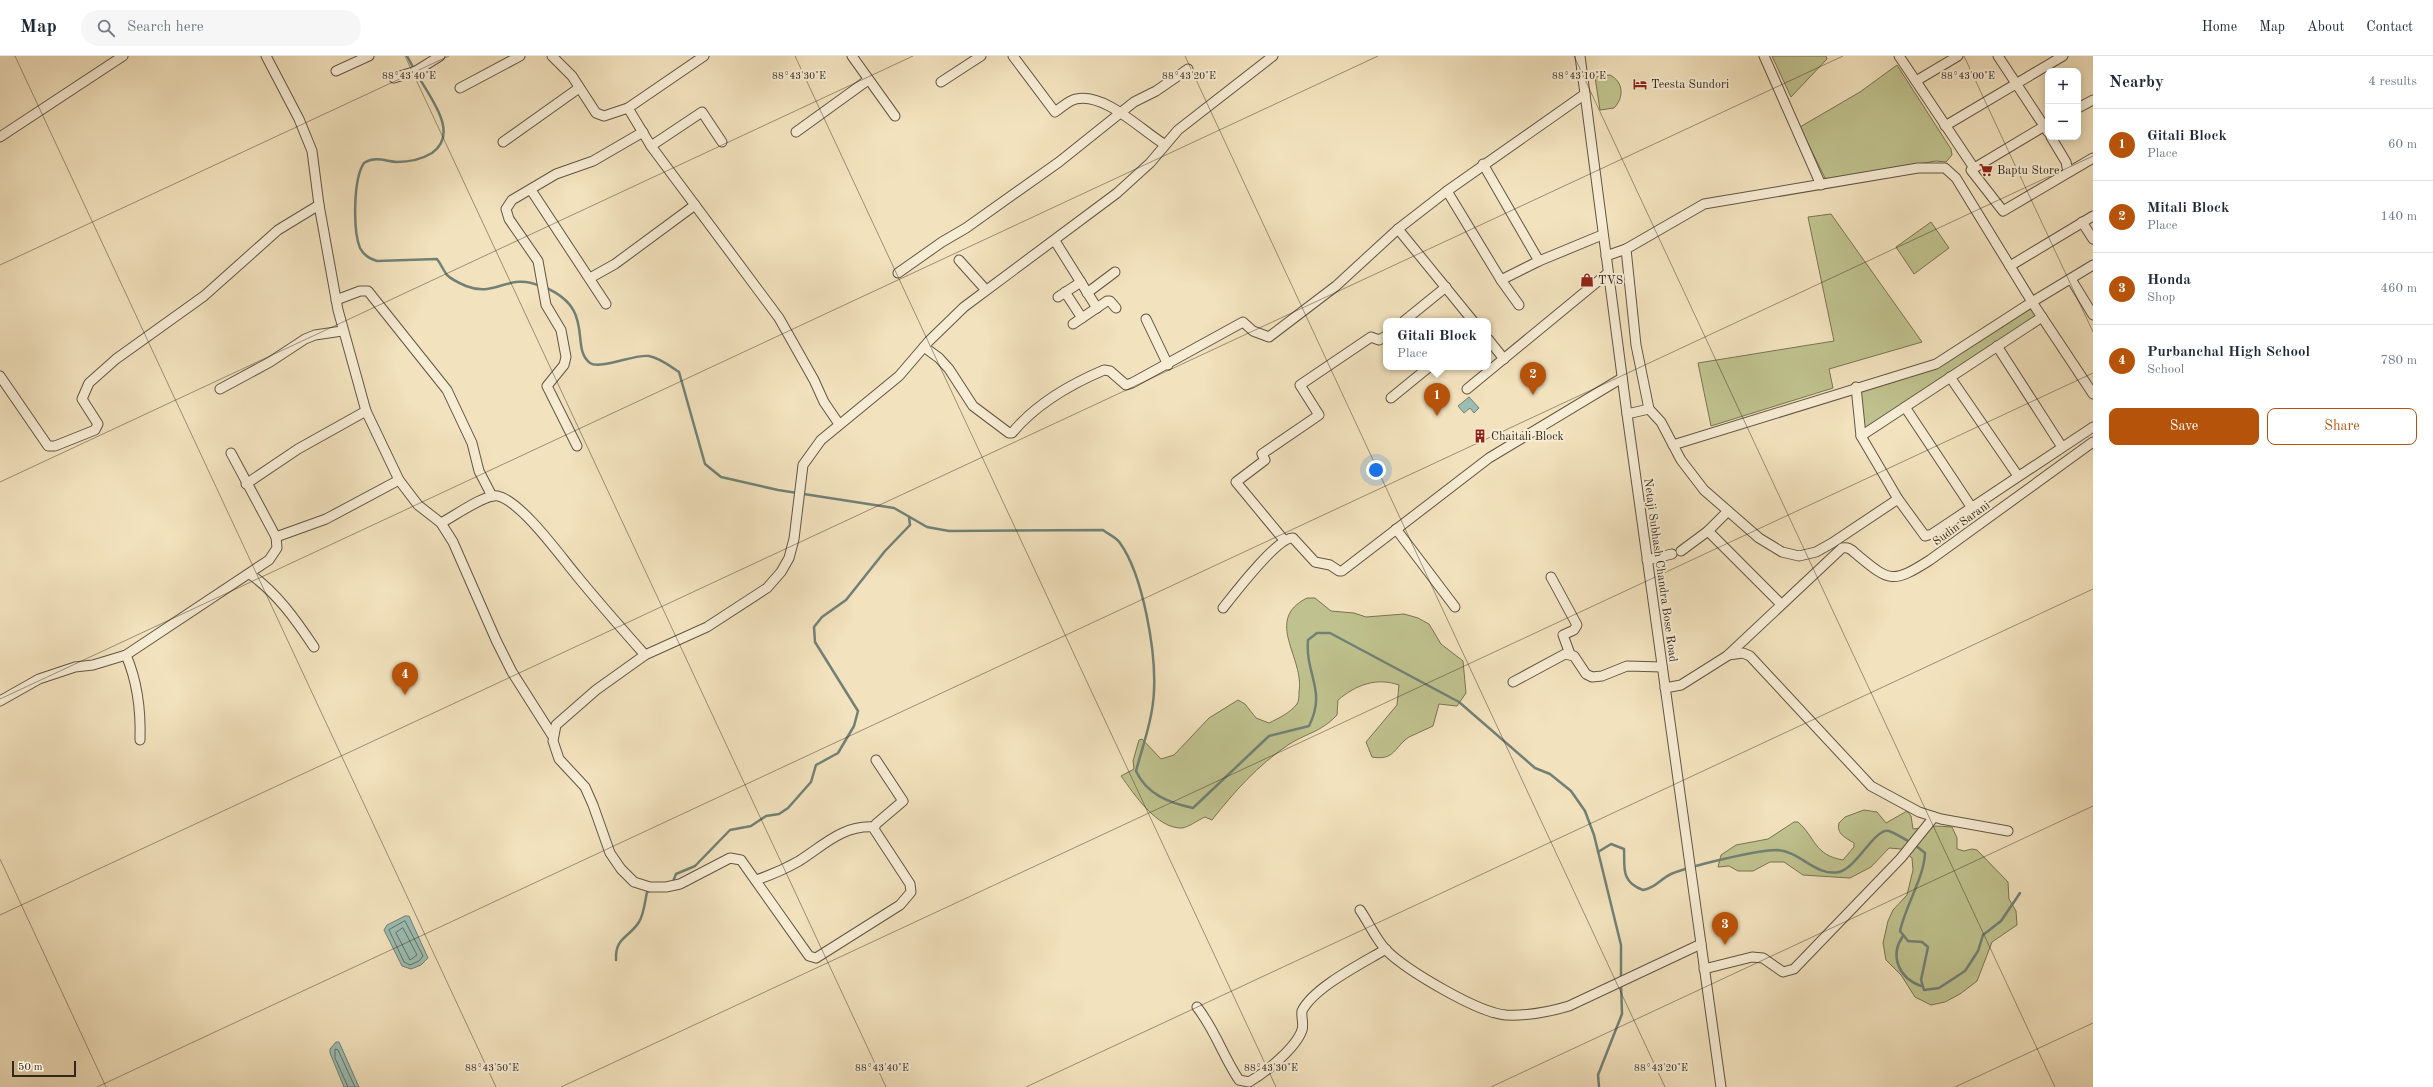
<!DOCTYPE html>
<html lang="en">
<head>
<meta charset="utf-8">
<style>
	:root { --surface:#fff; --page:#f6f6f7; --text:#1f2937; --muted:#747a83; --line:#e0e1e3; --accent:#b45309 }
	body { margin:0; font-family:"Old Standard TT",serif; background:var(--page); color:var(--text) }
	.controls { position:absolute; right:12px; top:12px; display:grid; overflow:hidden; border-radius:8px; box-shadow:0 2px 10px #0003 }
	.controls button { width:36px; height:36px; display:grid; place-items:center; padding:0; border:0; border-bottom:1px solid var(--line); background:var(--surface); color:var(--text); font:20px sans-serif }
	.scale { position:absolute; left:12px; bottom:10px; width:64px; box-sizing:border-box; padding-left:4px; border:2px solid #31271c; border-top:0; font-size:11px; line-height:14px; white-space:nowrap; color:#31271c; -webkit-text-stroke:3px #f7ecd4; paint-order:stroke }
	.you { position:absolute; left:1376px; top:414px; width:14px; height:14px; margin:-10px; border:3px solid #fff; border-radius:50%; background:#1a73e8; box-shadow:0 0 0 6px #1a73e833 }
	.badge { display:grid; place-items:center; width:26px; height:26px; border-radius:50%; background:var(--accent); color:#fff; font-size:13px; font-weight:700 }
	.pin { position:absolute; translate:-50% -33px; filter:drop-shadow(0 1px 2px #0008) }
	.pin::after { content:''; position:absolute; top:21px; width:14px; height:12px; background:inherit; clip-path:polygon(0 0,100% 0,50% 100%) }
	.popup { position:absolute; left:1383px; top:262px; width:108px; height:52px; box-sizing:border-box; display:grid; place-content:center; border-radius:8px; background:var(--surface); filter:drop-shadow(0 1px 3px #0005); font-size:13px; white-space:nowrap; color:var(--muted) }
	.popup b { font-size:15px; color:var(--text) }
	.popup::after { content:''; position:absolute; left:50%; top:100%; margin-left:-8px; border:8px solid transparent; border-top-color:var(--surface) }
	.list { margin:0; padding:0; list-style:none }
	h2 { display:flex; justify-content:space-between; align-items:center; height:52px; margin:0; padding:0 16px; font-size:17px }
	h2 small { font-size:13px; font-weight:400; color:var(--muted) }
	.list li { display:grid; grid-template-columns:26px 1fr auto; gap:12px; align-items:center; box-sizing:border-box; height:72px; padding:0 16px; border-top:1px solid var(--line) }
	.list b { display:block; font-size:15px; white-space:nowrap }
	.list p { margin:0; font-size:13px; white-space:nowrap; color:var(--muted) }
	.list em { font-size:13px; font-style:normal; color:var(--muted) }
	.actions { display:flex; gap:8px; padding:12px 16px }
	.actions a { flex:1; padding:9px 0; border:1px solid var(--accent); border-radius:8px; text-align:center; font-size:14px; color:var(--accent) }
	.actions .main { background:var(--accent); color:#fff }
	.icon { flex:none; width:22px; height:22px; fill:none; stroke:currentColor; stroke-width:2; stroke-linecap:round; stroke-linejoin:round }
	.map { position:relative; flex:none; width:2093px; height:1031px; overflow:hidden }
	header { display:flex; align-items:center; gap:24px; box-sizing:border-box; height:56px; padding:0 20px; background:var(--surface); border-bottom:1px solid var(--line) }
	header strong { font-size:19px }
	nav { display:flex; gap:22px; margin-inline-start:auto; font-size:14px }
	.search { width:280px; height:36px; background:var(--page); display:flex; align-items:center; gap:10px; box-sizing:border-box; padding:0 14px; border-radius:22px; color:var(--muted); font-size:15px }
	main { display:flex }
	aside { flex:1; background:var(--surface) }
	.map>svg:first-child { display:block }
	.green { fill:#bfc28e; stroke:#787455 }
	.water { fill:#9bbdb2; stroke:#718176 }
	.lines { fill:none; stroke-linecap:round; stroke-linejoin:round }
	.shore { stroke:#667267; stroke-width:1 }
	.stream { stroke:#718176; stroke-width:2.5 }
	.minor-casing { stroke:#615644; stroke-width:11 }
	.minor { stroke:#f7ecd4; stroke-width:9 }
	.ticks { fill:none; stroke:#31271c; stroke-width:1; stroke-opacity:0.45 }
	.labels { text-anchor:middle; stroke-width:4; stroke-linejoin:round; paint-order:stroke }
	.poi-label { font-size:12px; fill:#31271c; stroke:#f7ecd4; text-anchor:start }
	.street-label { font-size:12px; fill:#31271c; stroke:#f7ecd4 }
	.ticks-label { font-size:10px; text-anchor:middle; fill:#31271c; stroke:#f7ecd4; stroke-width:4; stroke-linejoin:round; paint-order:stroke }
</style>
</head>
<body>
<header>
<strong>Map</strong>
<div class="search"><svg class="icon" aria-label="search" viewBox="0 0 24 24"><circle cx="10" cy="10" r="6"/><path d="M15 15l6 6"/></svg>Search here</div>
<nav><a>Home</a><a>Map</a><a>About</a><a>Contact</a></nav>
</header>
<main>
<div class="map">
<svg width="2093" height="1031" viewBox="0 0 2093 1031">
	<rect width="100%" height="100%" fill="#f2e2bd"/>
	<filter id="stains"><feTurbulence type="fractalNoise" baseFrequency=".005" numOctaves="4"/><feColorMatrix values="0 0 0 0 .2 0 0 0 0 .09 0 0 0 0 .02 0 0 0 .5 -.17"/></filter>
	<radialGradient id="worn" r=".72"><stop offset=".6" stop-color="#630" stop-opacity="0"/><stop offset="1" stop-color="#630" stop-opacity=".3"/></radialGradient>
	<g class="green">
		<path d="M1772,0H1826L1827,3L1791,41Z"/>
		<path d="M1897,9L1951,93L1952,99L1946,106L1936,105L1830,123L1825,122L1800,71L1860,36Z"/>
		<path d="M1610,19C1624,26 1624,42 1614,52L1600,54L1595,21Z"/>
		<path d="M1831,158L1922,286L1829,313L1833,332L1711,370L1698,307L1834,285L1808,161Z"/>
		<path d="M1931,166L1949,192L1914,218L1896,191Z"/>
		<path d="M2032,246L2042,261L1861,380L1856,331L1936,308Z"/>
		<path d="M1307,542H1315L1331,555L1354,557L1366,561L1404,558L1418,562L1429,568L1441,588L1463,605L1466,637L1457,650L1439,648L1433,670C1425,674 1417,677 1409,681C1394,691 1395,705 1372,701L1366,686L1397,649L1399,629C1376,621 1356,629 1338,644L1337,659C1320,677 1306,677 1288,689C1258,709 1234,736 1212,764L1205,761C1198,764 1189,771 1182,772C1157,773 1134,738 1121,720L1134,713L1133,705L1139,684L1142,683L1161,703L1174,699L1209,662L1238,644L1245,648L1256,662L1269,667C1279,662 1290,657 1297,648C1299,645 1299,640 1299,636C1305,602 1263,564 1307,542Z"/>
		<path d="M1864,754L1877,756L1886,767L1907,755L1911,760L1913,773L1936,770L1952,771L1957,782V793L1964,795L1972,793L1977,794L2008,826L2009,843L2016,855L2017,869L1992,886L1977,925L1960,938L1945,946L1931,949L1915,941L1901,919L1886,904L1883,887L1888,865L1893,854L1907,839L1913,814L1912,802L1901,793L1889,792L1871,811L1850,822L1803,819L1784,806H1770L1753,815H1738L1729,810L1718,811L1721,799L1736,789L1768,783L1794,766H1798C1816,782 1814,799 1843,804L1854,791V787C1846,782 1836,778 1839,767L1845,761Z"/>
	</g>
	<g class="water">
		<path d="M1469,341L1479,352L1474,357L1470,352L1464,357L1458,350Z"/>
		<path d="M405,860H409L428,902L421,909L411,913L402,910L384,874L387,869Z"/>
		<path d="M336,986H339L359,1031H344L330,997V993Z"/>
	</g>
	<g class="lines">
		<g class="shore">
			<path d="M405,865L423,900L419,905L410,909L404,906L389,874Z"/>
			<path d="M403,872L417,899L410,904L396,877Z"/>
			<path d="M348,1031L335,1002V993L338,994L355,1031"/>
		</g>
		<g class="stream">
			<path d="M407,0L414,13"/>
			<path d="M417,18C428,39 461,77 432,97C422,103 409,106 397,106C385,105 375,100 364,107C353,123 353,175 360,192C364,200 370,203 377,205L437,203C441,208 443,214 447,219C452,224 459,227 466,230C496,242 508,216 540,230"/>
			<path d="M544,231C597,253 569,291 590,307C600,314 634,298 649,300C660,302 670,310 679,316L705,408L721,421L778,434L894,452L927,471L949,475L1103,474C1108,478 1117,482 1120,487C1143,519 1156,595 1154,635C1153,662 1143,689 1136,715C1147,739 1170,747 1193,752L1269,680L1309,670C1327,634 1305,619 1308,584L1317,577H1330L1459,646L1535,712L1550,718L1571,735L1585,755L1594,779L1621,889V923"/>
			<path d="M1915,789L1925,797C1924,822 1906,848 1900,875L1908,885L1922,886L1928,891L1921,924L1924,934L1939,932L1965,915L1978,895L1983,879L2001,865L2020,837"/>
			<path d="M1598,796L1611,788L1624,793C1625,810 1620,826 1643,834C1656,832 1660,823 1671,818C1690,810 1757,794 1777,794C1800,795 1816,821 1839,816C1857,812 1875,771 1889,775C1895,777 1904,783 1910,786"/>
			<path d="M672,828L676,818L695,810L730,774L751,770L766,760L779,758L788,752L811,726L816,709L838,697L854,670L858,655L815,586L814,571L822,561L846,544L885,495L910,469L909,461"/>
			<path d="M1903,880C1889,900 1899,922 1921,930"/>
			<path d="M616,904C615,881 629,882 639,866C644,858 645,845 647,836L652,834"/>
			<path d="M1599,1031L1598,1019L1622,958L1621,928"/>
		</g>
		<g class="minor-casing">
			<g id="minor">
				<path d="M266,0L299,63L312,95L319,149L338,254L366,355L399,424L418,449L441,467L453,486L496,584L512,616L552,679"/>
				<path d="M552,0L572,20L596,57L604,60L628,52L704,0"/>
				<path d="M852,0L895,60"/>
				<path d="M1013,0L1055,56C1061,52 1069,44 1076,43C1104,36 1141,74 1164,88"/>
				<path d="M1580,0L1627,358L1721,1031"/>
				<path d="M1764,0L1821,129"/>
				<path d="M1899,0L1974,112"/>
				<path d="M1998,0L2048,76"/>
				<path d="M336,15L369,0"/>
				<path d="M394,22L416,15L440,0"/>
				<path d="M1916,25L1958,0"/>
				<path d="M941,26L981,0"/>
				<path d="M460,32L520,0"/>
				<path d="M628,52L651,90L779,262L814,324L824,346L839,368"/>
				<path d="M2078,52L2093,44"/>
				<path d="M2048,68L1971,114L2003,155L2093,102"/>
				<path d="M1945,70L2063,0"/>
				<path d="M796,76L868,24"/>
				<path d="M0,81L123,0"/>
				<path d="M2051,81L2066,106L2068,116"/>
				<path d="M503,86L579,32"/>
				<path d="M651,90L702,56L722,86"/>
				<path d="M1483,108L1539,205"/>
				<path d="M531,134L606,248"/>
				<path d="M1447,135L1501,224L1539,205L1602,179"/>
				<path d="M2082,166L2093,183"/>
				<path d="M1398,173L1473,265"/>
				<path d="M1055,185L1097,252"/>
				<path d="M1606,200L1626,193"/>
				<path d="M959,204L985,233"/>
				<path d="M2010,210L2093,160"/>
				<path d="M898,217L942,186L966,172L1059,106L1134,46L1156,35L1188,13"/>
				<path d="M590,222L615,208L695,149"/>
				<path d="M2071,223L2093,259"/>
				<path d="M1501,224L1519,249"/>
				<path d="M1065,236L1082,262"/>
				<path d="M1087,237L1115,216"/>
				<path d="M1058,241L1081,226"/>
				<path d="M336,244L360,235H368L447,334L472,387L479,415L492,440"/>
				<path d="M1146,263L1168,309"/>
				<path d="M1404,265L1446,231"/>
				<path d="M1073,268L1107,245H1110L1116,252"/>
				<path d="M1488,283L1504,303"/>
				<path d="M1997,290L2062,391"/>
				<path d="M924,291L939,302L949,313L973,350L1009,377H1012C1035,349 1071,328 1104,314L1110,315L1126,329L1132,327L1243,266L1253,275L1269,281L1336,230L1398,173L1447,135L1585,38"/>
				<path d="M0,320L48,390H55L95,374L98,368L82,343L89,327L116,303L204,240L278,174L319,149"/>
				<path d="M1950,321L2018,420"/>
				<path d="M1856,331L1861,380L1898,443L1925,480L1932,478L2093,371"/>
				<path d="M220,333L270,306L305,283L315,279L342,275"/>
				<path d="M1467,333L1608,217"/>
				<path d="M1391,342L1429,311"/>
				<path d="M1905,351L1972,452"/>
				<path d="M1627,358L1649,353"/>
				<path d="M1861,380L2042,261"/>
				<path d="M1673,389L1936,308L2032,246L2093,209"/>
				<path d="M577,390L547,330L564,309L566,301L561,274L546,249L538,205L509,163L506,153L512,144L556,118L593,105L643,76"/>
				<path d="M246,428L298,393L366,355"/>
				<path d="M1898,443L1832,487L1816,496L1799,500L1782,496L1759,482L1704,434L1681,404L1661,366L1649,353L1636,289L1626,193L1704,148L1918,112H1945L1956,122L2032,246L2093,338"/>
				<path d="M441,467C453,461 486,437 498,440C522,446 561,501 577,520C599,547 622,573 645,599"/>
				<path d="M1396,473L1455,551"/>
				<path d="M1708,475L1781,548"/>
				<path d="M276,481L326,463L399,424"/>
				<path d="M1284,484L1236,426L1265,404L1262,398L1319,359L1300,329L1371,281L1379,284L1386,280"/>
				<path d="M1681,495L1708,475L1728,455"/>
				<path d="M1647,504L1672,498"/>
				<path d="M250,518C277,537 296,564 314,591"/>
				<path d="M1551,521L1577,569L1574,574L1563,579L1570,598"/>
				<path d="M1223,552C1234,538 1278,481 1293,482L1315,506L1330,509L1339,515H1342L1489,402L1622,322"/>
				<path d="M126,599C138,627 141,654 140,684"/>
				<path d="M1728,599L1743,597L1750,600L1871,730L1919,756L1941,763L2008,775"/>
				<path d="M1513,626L1565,598L1574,600L1586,618L1592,621L1602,620L1627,610L1662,611"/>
				<path d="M1665,632L1681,629L1727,600L1842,492C1848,491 1851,493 1855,497C1889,525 1891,529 1930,504L2093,386"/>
				<path d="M0,645L39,623L75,611L93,609L126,599L269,504L277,492L276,481L231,397"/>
				<path d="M876,704L903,745L876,768L874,773L910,828L911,836L900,849L816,902L809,900L741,804L730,802L680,828L666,831H650L634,826L621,813L610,797L593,749L585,731L559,703L553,685L556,669L596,634L645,599L707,571L767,532L781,516L789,502L794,483L803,409L821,384L899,320L929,285L964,251L1117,137L1150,107L1178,74L1273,0"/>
				<path d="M756,824C771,819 785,813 799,805C824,789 843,769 874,771"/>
				<path d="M1360,854C1369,867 1376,884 1387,895C1408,915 1478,957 1506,959C1528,960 1549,956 1569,950L1701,888"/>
				<path d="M1704,913L1752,901L1763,902L1783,916L1794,913L1901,802L1934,761"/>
				<path d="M1197,951C1215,974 1223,1000 1239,1024L1249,1026C1265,1017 1296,992 1302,974C1304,968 1301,961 1302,955C1314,931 1363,907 1386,893"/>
			</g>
		</g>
		<use href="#minor" class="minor"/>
	</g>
	<path class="ticks" d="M15,0L496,1031M405,0L886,1031M795,0L1276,1031M1185,0L1665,1031M1574,0L2055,1031M1964,0L2093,276M0,209L449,0M0,426L913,0M0,643L1378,0M0,803L106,1031M0,859L1843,0M97,1031L2093,100M561,1031L2093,317M1026,1031L2093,533M1491,1031L2093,750M1955,1031L2093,967"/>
	<defs>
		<g id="hotel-bare" transform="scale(1.08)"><path d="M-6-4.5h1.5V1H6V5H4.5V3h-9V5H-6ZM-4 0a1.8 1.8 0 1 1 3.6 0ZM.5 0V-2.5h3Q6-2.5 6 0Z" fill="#8f2418" stroke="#f7ecd4" stroke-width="2.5" paint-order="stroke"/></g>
		<g id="supermarket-bare" transform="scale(1.08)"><path d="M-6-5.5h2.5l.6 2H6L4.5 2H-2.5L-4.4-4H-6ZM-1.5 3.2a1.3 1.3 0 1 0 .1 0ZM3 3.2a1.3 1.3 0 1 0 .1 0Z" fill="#8f2418" stroke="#f7ecd4" stroke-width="2.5" paint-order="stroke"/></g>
		<g id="shop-bare" transform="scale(1.08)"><path d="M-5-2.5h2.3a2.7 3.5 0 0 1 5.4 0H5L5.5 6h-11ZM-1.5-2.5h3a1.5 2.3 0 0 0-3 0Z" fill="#8f2418" stroke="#f7ecd4" stroke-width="2.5" paint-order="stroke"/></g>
		<g id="building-bare" transform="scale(1.08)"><path d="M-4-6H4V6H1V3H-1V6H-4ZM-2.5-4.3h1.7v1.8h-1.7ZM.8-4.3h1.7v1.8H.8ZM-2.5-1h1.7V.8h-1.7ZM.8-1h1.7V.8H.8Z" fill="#8f2418" stroke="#f7ecd4" stroke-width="2.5" paint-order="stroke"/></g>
	</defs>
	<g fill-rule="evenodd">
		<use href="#hotel-bare" x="1640" y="28"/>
		<use href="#supermarket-bare" x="1986" y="114"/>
		<use href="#shop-bare" x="1587" y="224"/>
		<use href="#building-bare" x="1480" y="380"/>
	</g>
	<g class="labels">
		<g class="poi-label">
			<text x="1651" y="32">Teesta Sundori</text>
			<text x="1997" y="118">Baptu Store</text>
			<text x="1598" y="228">TVS</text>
			<text x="1491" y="384">Chaitali Block</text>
		</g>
		<g class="street-label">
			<text transform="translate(1961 467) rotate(-36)" y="4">Sudin Sarani</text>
			<text transform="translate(1661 514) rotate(82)" y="4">Netaji Subhash Chandra Bose Road</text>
		</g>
	</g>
	<g class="ticks-label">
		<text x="409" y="23">88°43'40"E</text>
		<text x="799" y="23">88°43'30"E</text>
		<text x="1189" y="23">88°43'20"E</text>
		<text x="1579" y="23">88°43'10"E</text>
		<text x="1968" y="23">88°43'00"E</text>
		<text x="492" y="1015">88°43'50"E</text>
		<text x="882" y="1015">88°43'40"E</text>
		<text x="1271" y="1015">88°43'30"E</text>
		<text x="1661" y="1015">88°43'20"E</text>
	</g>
	<rect width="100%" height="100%" filter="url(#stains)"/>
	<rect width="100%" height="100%" fill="url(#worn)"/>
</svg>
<div class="controls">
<button>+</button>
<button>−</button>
</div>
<div class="scale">50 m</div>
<div class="you"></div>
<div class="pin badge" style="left:1437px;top:360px">1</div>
<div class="popup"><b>Gitali Block</b>Place</div>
<div class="pin badge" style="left:1533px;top:339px">2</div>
<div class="pin badge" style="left:1725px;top:889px">3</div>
<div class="pin badge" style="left:405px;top:639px">4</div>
</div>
<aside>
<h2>Nearby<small>4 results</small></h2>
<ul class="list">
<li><span class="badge">1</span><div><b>Gitali Block</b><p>Place</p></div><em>60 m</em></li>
<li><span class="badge">2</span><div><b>Mitali Block</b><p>Place</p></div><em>140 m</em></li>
<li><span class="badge">3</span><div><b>Honda</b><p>Shop</p></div><em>460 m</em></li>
<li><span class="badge">4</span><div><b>Purbanchal High School</b><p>School</p></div><em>780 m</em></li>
</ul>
<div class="actions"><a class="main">Save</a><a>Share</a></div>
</aside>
</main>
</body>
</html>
